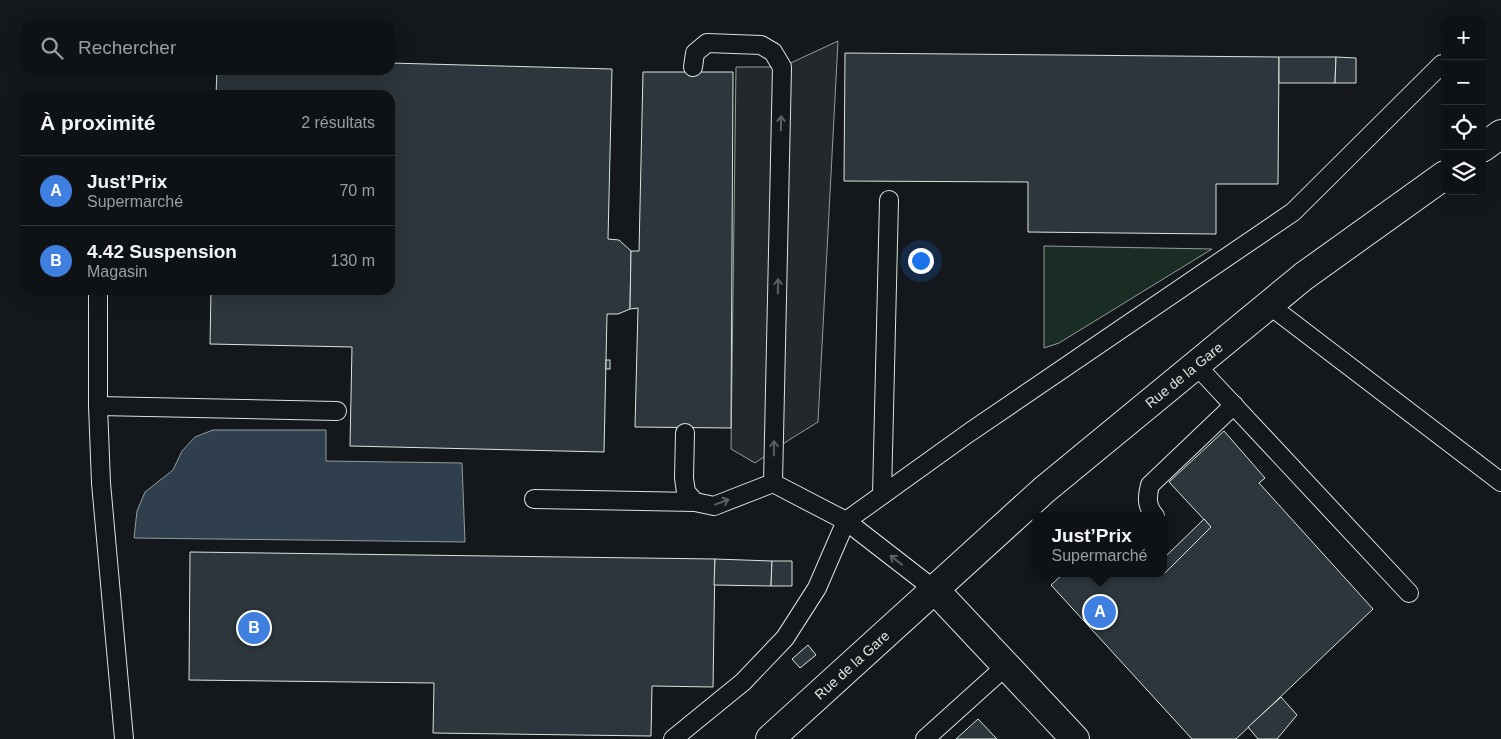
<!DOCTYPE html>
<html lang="fr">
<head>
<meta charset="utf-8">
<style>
	:root { --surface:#0f1215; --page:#181b1e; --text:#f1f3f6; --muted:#9b9ea0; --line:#2f3234; --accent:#ffb74d }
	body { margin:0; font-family:Helvetica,sans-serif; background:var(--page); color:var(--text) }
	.controls { position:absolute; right:15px; top:15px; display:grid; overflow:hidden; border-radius:10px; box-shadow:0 5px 20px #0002 }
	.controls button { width:45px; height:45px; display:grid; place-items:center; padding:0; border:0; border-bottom:1px solid var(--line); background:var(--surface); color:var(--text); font:25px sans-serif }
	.you { position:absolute; left:920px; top:260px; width:18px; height:18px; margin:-12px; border:4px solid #fff; border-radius:50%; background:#1a73e8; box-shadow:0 0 0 8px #1a73e833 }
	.badge { display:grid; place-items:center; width:32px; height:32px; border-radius:50%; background:var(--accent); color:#fff; font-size:16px; font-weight:700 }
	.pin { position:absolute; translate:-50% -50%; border:2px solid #fff; box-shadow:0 1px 5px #0006 }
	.popup { position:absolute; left:1032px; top:512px; width:135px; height:65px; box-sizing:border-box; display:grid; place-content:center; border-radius:10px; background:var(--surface); filter:drop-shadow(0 1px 4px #0005); font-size:16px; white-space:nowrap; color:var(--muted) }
	.popup b { font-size:19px; color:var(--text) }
	.popup::after { content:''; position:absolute; left:50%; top:100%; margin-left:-10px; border:10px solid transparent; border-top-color:var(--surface) }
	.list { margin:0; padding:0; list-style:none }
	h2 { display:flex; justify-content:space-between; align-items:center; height:65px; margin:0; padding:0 20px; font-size:21px }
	h2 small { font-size:16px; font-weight:400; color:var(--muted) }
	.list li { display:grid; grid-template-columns:32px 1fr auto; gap:15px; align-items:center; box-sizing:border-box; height:70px; padding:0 20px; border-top:1px solid var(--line) }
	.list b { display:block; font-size:19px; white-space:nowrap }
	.list p { margin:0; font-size:16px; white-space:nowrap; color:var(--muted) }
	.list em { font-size:16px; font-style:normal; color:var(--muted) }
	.icon { flex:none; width:28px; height:28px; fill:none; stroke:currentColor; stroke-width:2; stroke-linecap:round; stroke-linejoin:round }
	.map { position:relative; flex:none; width:1501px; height:739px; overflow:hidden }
	.search { position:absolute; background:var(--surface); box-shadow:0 5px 20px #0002; left:20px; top:20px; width:375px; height:55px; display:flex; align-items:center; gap:12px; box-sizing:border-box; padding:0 18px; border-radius:15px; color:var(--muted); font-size:19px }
	.panel { position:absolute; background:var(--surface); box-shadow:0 5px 20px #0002; left:20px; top:90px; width:375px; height:205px; border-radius:15px }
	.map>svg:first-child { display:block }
	.green { fill:#1a2d24; stroke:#939e99 }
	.parking { fill:#24282b; stroke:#939e99 }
	.water { fill:#2f3f4d; stroke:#939e99 }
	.building { fill:#2c363c; stroke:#d8e6dc }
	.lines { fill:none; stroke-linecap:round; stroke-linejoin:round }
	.lane-casing { stroke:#d8e6dc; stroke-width:20 }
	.street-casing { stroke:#d8e6dc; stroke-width:30 }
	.secondary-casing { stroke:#d8e6dc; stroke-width:30 }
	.lane { stroke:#14181c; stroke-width:18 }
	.street { stroke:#14181c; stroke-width:28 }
	.secondary { stroke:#14181c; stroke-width:28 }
	.oneway { stroke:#59605f }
	.labels { text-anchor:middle; stroke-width:4; stroke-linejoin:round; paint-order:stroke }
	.street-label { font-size:14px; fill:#d8e6dc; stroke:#14181c }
</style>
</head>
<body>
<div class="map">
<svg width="1501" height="739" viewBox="0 0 1501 739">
	<rect width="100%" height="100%" fill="#14181c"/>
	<path class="green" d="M1044,246L1212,249L1059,343L1044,348Z"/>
	<path class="parking" d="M838,41L818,422L789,440L755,463L731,449L736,67H782Z"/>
	<path class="water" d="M213,430H326V461L462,463L465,542L134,538L137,511L145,492L173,470L182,451L195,437Z"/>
	<g class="building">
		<path d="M845,53L1279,57L1278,184H1216V234L1028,232V182L844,181Z"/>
		<path d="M1279,57H1336L1335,83H1279Z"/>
		<path d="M1336,57L1356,58V83H1335Z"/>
		<path d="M390,63L612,69L608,239L619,240L631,251L630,309L618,314H607L604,452L350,446L352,347L210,344L211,290H390V95H216L217,70H390Z"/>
		<path d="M643,72H733L731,428L635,427L638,308L630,309L631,251H639Z"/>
		<rect x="606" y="360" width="4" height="9"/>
		<path d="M1224,431L1265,478L1259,483L1373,609L1236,739H1192L1051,585L1064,573H1165L1211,527L1169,482Z"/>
		<path d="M1204,519L1211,527L1165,573L1164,558Z"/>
		<path d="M190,552L715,559L713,687L652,686L651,736L433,733L434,683L189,680Z"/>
		<path d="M715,559L772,561L771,586L714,585Z"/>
		<path d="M772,561H792V586H771Z"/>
		<path d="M808,645L816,655L800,668L792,659Z"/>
		<path d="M1281,697L1297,715L1277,739H1258L1248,727Z"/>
		<path d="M978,719L997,739H956Z"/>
	</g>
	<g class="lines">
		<g class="lane-casing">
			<g id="lane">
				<path d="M693,67L695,53L707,43L761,45L773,52L782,67L773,483L846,521L935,590"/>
				<path d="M98,290V406L101,483L124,739"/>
				<path d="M1269,305L1501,482"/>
				<path d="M1196,365L1409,593"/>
				<path d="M98,406L337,411"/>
				<path d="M685,433L684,478L686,492L695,502L714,506L773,483"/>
				<path d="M882,495L889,200"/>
				<path d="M534,499L695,502"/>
				<path d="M1155,516C1146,506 1147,496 1150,485L1234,405"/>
				<path d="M673,739L743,682L785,638L817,588L846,521L970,432L1293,212L1442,64"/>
				<path d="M925,739L1006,666"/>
			</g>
		</g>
		<g class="street-casing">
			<path id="street" d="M935,590L1075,739"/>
		</g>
		<g class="secondary-casing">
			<g id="secondary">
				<path d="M1482,148L1501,134"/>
				<path d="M770,739L1044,490L1304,276L1445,175"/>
			</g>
		</g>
		<use href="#lane" class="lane"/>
		<use href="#street" class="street"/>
		<use href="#secondary" class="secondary"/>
	</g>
	<defs><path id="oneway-shaft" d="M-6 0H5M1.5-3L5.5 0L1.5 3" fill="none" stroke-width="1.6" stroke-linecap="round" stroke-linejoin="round" transform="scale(1.25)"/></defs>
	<g class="oneway">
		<use href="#oneway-shaft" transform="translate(781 123) rotate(-89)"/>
		<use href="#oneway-shaft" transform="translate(778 286) rotate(-89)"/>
		<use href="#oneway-shaft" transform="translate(774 448) rotate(-89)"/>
		<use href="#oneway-shaft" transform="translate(722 502) rotate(-21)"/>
		<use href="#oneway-shaft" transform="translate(896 560) rotate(-142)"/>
	</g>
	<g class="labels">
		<g class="street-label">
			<text transform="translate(1184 375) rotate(-39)" y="5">Rue de la Gare</text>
			<text transform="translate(852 665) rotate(-42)" y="5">Rue de la Gare</text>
		</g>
	</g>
</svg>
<div class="controls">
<button>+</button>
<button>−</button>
<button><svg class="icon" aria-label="locate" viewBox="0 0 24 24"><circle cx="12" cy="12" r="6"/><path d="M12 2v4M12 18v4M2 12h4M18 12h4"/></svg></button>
<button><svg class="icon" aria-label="layers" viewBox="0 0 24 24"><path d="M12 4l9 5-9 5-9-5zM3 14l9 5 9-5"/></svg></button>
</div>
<div class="you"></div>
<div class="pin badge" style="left:1100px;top:612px;background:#3f7fe0">A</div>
<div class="popup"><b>Just’Prix</b>Supermarché</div>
<div class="pin badge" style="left:254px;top:628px;background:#3f7fe0">B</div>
<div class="search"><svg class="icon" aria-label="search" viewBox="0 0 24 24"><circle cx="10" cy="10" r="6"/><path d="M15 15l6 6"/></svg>Rechercher</div>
<section class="panel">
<h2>À proximité<small>2 résultats</small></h2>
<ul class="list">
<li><span class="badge" style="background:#3f7fe0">A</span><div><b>Just’Prix</b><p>Supermarché</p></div><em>70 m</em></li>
<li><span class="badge" style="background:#3f7fe0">B</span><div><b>4.42 Suspension</b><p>Magasin</p></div><em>130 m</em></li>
</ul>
</section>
</div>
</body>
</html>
